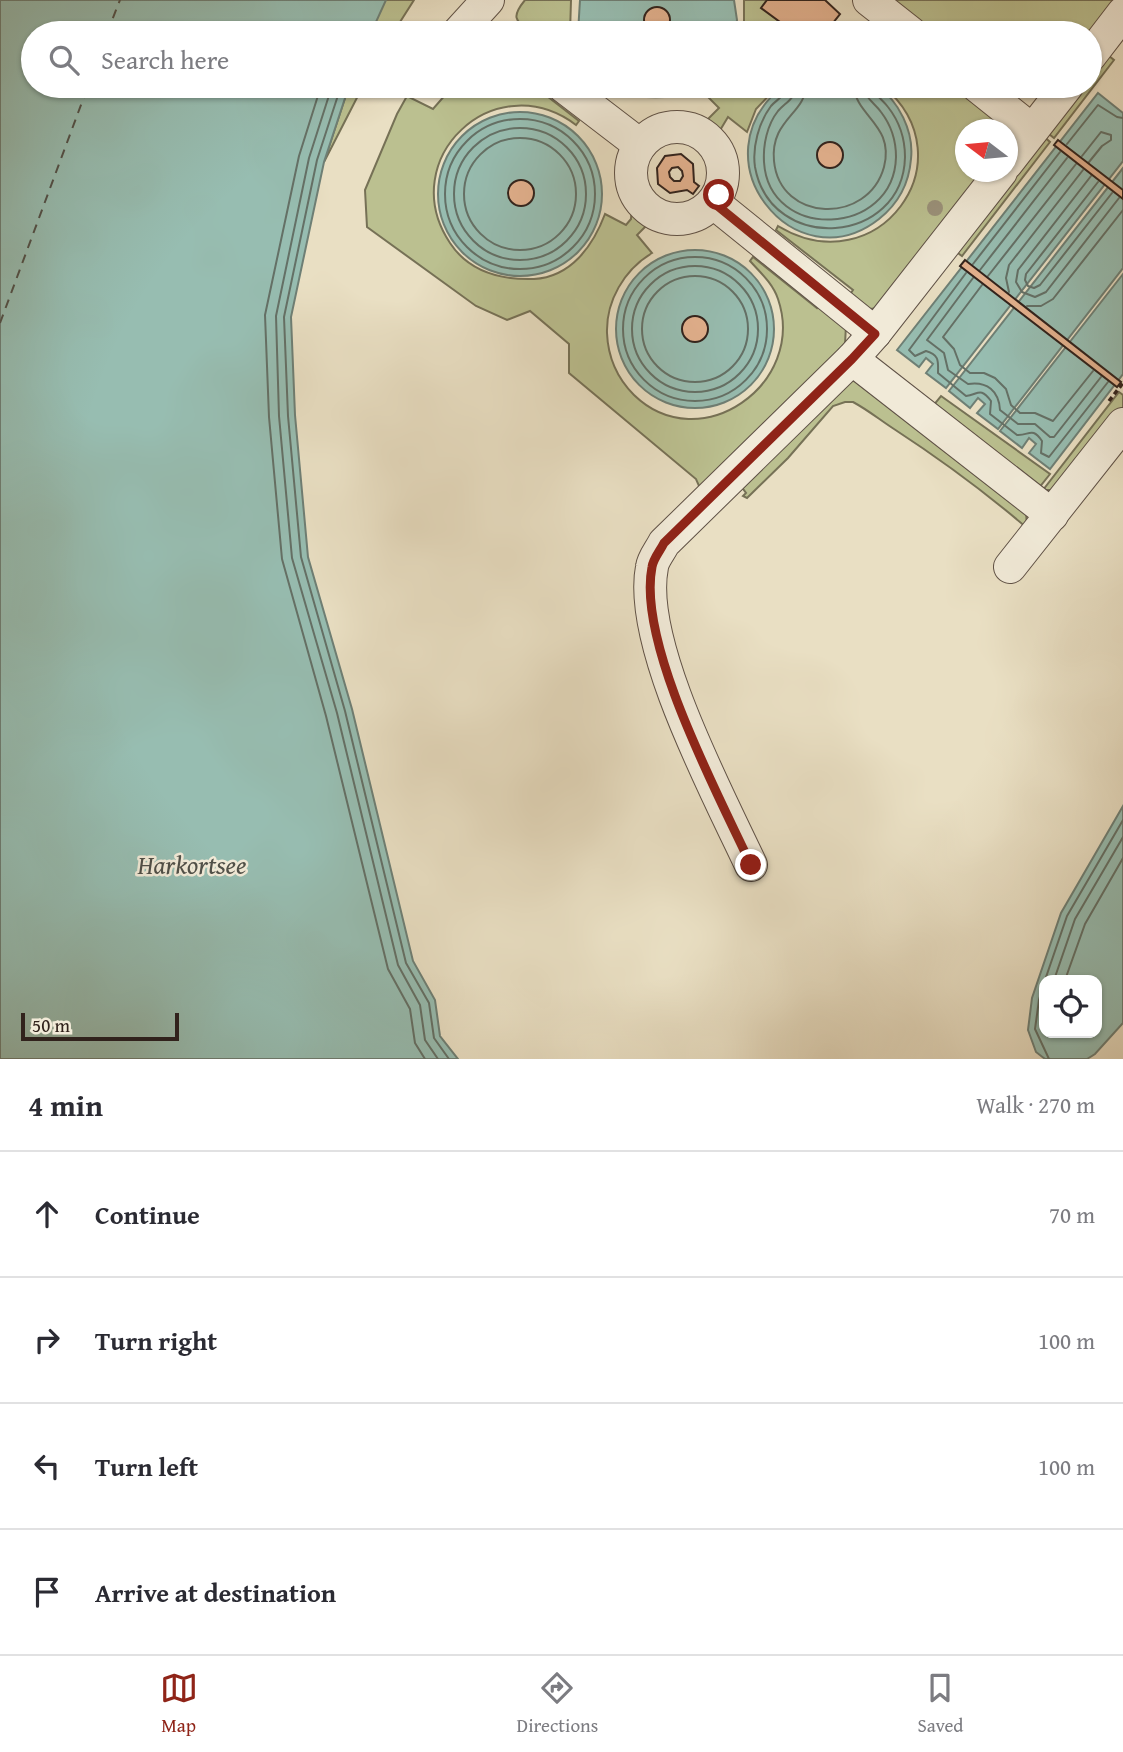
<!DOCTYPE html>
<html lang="en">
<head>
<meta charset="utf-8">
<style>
	:root { --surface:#fff; --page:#f7f7f7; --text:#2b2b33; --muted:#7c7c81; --line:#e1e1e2; --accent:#8f2418 }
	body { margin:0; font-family:"Gentium Book Plus",serif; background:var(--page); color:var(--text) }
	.controls { position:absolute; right:21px; bottom:21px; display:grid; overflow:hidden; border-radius:14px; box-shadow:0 2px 5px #0004 }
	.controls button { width:63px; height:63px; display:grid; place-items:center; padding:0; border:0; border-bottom:2px solid var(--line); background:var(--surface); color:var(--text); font:35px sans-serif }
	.compass { position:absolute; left:955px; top:119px; width:63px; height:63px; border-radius:50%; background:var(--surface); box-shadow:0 2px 5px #0004; rotate:286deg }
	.scale { position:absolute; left:21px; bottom:18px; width:158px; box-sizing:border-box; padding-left:7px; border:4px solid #31221c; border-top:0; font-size:19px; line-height:24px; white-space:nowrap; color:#31221c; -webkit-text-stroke:5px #f1ead8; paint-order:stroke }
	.stop { position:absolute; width:21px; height:21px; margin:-16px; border:5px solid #8f2418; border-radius:50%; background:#fff }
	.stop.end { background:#8f2418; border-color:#fff; box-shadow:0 2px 7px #0008 }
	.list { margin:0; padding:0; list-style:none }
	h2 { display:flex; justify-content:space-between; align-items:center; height:91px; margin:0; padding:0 28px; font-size:30px }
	h2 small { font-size:23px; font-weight:400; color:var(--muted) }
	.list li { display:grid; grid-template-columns:46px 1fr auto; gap:21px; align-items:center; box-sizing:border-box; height:126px; padding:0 28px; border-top:2px solid var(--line) }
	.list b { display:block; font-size:26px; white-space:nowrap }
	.list em { font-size:23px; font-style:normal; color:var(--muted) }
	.icon { flex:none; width:38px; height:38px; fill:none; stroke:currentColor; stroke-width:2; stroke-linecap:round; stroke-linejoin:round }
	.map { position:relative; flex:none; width:1123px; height:1059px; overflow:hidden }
	.search { position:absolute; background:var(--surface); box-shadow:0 2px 5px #0004; left:21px; right:21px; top:21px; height:77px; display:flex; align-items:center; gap:18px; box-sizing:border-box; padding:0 24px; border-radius:38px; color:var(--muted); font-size:26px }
	.sheet { height:595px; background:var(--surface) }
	nav { display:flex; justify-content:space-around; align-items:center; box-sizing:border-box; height:98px; border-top:2px solid var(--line); background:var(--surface); font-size:19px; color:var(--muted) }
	nav a { display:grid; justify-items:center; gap:4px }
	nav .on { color:var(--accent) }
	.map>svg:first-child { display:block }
	.green { fill:#bbc090; stroke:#767156; stroke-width:2 }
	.water { fill:#97bdb1; stroke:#6e7f75; stroke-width:2; fill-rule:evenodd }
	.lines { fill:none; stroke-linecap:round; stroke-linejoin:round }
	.shore { stroke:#647066; stroke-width:2 }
	.ferry { stroke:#505049; stroke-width:2; stroke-dasharray:9 7; stroke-linecap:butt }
	.building { fill:#e3b18e; stroke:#31221c; stroke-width:2; fill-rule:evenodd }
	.minor-casing { stroke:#5f5146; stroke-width:34 }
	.path { stroke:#31221c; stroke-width:3.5; stroke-dasharray:5 3.5; stroke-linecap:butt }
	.minor { stroke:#f1ead8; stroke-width:32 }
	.tree { fill:#9a917a }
	.route { stroke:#8f2418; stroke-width:9 }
	.labels { text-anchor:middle; stroke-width:5; stroke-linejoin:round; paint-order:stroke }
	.water-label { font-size:26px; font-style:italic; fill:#505049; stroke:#f1ead8 }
</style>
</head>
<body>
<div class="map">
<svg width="1123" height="1059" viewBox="0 0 1123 1059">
	<rect width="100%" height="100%" fill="#e9dfc3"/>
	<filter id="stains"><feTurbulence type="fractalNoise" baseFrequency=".00286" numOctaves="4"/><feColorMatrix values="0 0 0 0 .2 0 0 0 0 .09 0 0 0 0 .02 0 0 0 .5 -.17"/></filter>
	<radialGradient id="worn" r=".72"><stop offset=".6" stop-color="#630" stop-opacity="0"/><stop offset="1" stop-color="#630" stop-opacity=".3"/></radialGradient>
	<g class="green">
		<path d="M313,0H414L393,33H300Z"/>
		<path d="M525,0H571L570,33H530C515,20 511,17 525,0Z"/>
		<path d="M744,0H767L762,8L795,33H744Z"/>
		<path d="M885,0H1123L1090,33H927Z"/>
		<path d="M1104,52L1114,60L1054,138L1044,130L1078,86H1090V70Z"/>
		<path d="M349,86H363L324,162Z"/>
		<path d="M453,86H534L579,121L576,125C495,64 394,159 450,243C469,272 501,280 534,279C571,277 593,246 605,214L626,225L631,219L632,204L644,215L662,224L646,226L637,235L652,253C624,270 606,301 607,333C608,358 617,378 634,395C700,459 807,384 778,299C773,284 761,273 750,261L753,257L817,308L824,300L846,325L845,344L703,495L696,479L569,373V344L530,311L507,320L476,306L367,227L365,190L397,114L407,96L433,109Z"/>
		<path d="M715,86H778L756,109L747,132L728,117L719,132L721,148L714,137L690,124L706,121L719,108L704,93Z"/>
		<path d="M883,86H966L1007,129L965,130V172H990L880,308L869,309L846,300L853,290L776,230L778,226C877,286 971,160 883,86Z"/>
		<path d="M1041,134L1050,142L962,256L951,248Z"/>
		<path d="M852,379L1026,511L1027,528C985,492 940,459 894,429C880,420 868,410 853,402H845L833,406L788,458L747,498L743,496L746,493L738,482Z"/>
		<path d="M1119,392L1123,395V409L1052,490H1043Z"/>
		<path d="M941,396L1050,474L1038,489L932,407Z"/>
	</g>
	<g class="water">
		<path d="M0,0H386L371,33H33V86H349L324,162L291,317L295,415L308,557L352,709L413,961L435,1000L440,1036L458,1059H0Z"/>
		<path d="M580,0H734L737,20L735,33H578Z"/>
		<path d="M613,86H699C670,101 641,101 613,86Z"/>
		<path d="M783,86H876C899,100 914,132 911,159C909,184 898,204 879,219C795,285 693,158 783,86Z"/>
		<path d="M1098,93L1123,113V161L946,388L926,373L933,364L926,358L919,367L897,350Z"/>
		<circle cx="520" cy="194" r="82"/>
		<path d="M1123,168V268L998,429L977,413L985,404L978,398L970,408L949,391Z"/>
		<circle cx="695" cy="329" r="79"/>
		<path d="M1123,274V374L1050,469L1029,453L1036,444L1029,438L1022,448L1000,431Z"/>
		<path d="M1123,806V1023L1095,1054L1087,1059H1045L1036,1052L1028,1030L1032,998L1061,913ZM1044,980H1097V1033H1044Z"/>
	</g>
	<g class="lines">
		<g class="shore">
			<path d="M321,86L299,156L265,315L269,417L282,559L326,716L388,969L410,1009L415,1043L425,1059"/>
			<path d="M332,86L309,158L276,316L279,416L292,558L337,713L398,965L420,1005L425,1040L438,1059"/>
			<path d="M341,86L317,160L284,317L288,416L301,557L345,711L406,963L429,1003L434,1038L449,1059"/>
			<path d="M787,86C786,96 777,99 771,106C759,122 752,147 755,167C771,255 903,245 905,157C905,139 899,121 888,107C882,99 874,95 873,86"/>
			<path d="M796,86C795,99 786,102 778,111C767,125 763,145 764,162C769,242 894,237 896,157C896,140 891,125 881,112C874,102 865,99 864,86"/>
			<path d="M806,86C805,114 770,120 774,161C780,223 868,225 884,167C895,125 855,116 854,86"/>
			<circle cx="520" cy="194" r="75"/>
			<circle cx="520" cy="194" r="66"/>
			<circle cx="520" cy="194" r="56"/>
			<path d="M1067,144L1098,105L1117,117L1123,118"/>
			<path d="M1082,156L1101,132L1111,135V140L1102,146L1089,162"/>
			<path d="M1091,176L1018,270L1016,282L1022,292L1035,297L1046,292L1119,198"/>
			<path d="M1098,182L1026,274L1025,280L1028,286L1034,288L1040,285L1112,193"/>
			<circle cx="695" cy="329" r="72"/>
			<path d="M973,264L1060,152"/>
			<circle cx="695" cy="329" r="63"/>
			<path d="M980,270L1067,158"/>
			<path d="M966,273L909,350L915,356L926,351C940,355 938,362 938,373L966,396C978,395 980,386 991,401L990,414L1017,435C1029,436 1032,426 1042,441L1041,453L1049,457L1108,382"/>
			<path d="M988,276L1076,164"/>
			<circle cx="695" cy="329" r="53"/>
			<path d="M973,278L927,340L944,353L948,370L968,384C987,381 999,391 1000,410L1018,424H1035L1050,437H1054L1101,377"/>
			<path d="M982,285L943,337L954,349L960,365L970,373H984L995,378L1006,389L1011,405L1020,413H1035L1053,421L1093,371"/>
			<path d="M1009,292L1006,278L1009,265L1083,170"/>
			<path d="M1027,306H1041L1053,299L1123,210"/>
			<path d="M1045,980L1067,916L1123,820"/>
			<path d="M1054,980L1075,919L1123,837"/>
			<path d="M1065,980L1085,924L1123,858"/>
			<path d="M1044,982L1039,1000L1035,1029L1049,1059"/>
		</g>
		<g class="ferry">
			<path d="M107,33L120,0"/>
			<path d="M0,323L88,86"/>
		</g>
	</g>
	<g class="building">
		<path d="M767,0H825L840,14L825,33H795L761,8Z"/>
		<circle cx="657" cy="20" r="13"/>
		<path d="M1058,140L1123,190V199L1054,145Z"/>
		<circle cx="830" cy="155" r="13"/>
		<path d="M681,154L693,164L694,182L699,186L693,194L687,190L670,193L658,184L657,168L665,156ZM678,167L682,171L683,176L680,181H674L670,177L669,172L672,168Z"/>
		<circle cx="521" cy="193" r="13"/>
		<path d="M965,260L1121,382L1117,387L960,266Z"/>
		<circle cx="695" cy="329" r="13"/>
	</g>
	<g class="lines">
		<g class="minor-casing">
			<g id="minor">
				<path d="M869,0L911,33"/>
				<path d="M458,33L488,0"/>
				<path d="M1090,56L1123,13"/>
				<path d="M563,86L640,145"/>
				<path d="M977,86L1032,130"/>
				<circle cx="677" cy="173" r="46"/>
				<path d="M1007,163L1067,86"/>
				<path d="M714,203L875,333"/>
				<path d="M852,359L1052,515"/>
				<path d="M1010,567L1123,424"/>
				<path d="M751,865C718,794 637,643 652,567C653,559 660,551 664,543L852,359L875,333L1001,172"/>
			</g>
		</g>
		<path class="path" d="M1109,401L1123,383"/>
		<use href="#minor" class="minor"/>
	</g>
	<circle class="tree" cx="935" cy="208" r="8"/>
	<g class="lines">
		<path class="route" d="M719,195L714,203L875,334L852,359L664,543C660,551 653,559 652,567C637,643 718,794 751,865"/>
	</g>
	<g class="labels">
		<g class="water-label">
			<text x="192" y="874">Harkortsee</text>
		</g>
	</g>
	<rect width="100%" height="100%" filter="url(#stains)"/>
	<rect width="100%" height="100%" fill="url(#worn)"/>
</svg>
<div class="controls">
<button><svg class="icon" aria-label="locate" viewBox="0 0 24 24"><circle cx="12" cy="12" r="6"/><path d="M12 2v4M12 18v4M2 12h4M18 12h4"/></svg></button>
</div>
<svg class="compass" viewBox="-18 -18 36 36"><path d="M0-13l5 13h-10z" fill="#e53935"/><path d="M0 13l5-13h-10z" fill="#7c7c81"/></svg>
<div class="scale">50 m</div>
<div class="stop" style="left:719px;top:195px"></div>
<div class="stop end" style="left:751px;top:865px"></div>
<div class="search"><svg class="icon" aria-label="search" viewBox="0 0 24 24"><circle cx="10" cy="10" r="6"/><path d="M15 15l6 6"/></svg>Search here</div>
</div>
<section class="sheet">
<h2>4 min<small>Walk · 270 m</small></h2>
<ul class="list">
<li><svg class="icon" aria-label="ahead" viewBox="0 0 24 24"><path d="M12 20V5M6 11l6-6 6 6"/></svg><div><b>Continue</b></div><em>70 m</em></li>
<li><svg class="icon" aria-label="right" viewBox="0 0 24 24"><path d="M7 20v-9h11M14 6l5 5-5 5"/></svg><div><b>Turn right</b></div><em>100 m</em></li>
<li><svg class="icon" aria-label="left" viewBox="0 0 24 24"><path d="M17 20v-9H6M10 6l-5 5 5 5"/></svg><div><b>Turn left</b></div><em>100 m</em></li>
<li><svg class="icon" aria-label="arrive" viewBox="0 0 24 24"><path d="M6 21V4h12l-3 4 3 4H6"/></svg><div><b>Arrive at destination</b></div></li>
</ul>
</section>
<nav>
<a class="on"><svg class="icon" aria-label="map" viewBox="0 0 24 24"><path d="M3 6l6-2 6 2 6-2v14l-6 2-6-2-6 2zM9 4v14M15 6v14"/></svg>Map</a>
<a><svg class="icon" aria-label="directions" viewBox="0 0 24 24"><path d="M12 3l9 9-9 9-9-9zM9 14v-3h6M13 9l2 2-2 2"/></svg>Directions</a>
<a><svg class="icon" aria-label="saved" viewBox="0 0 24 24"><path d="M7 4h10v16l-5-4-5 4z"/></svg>Saved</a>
</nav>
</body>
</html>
